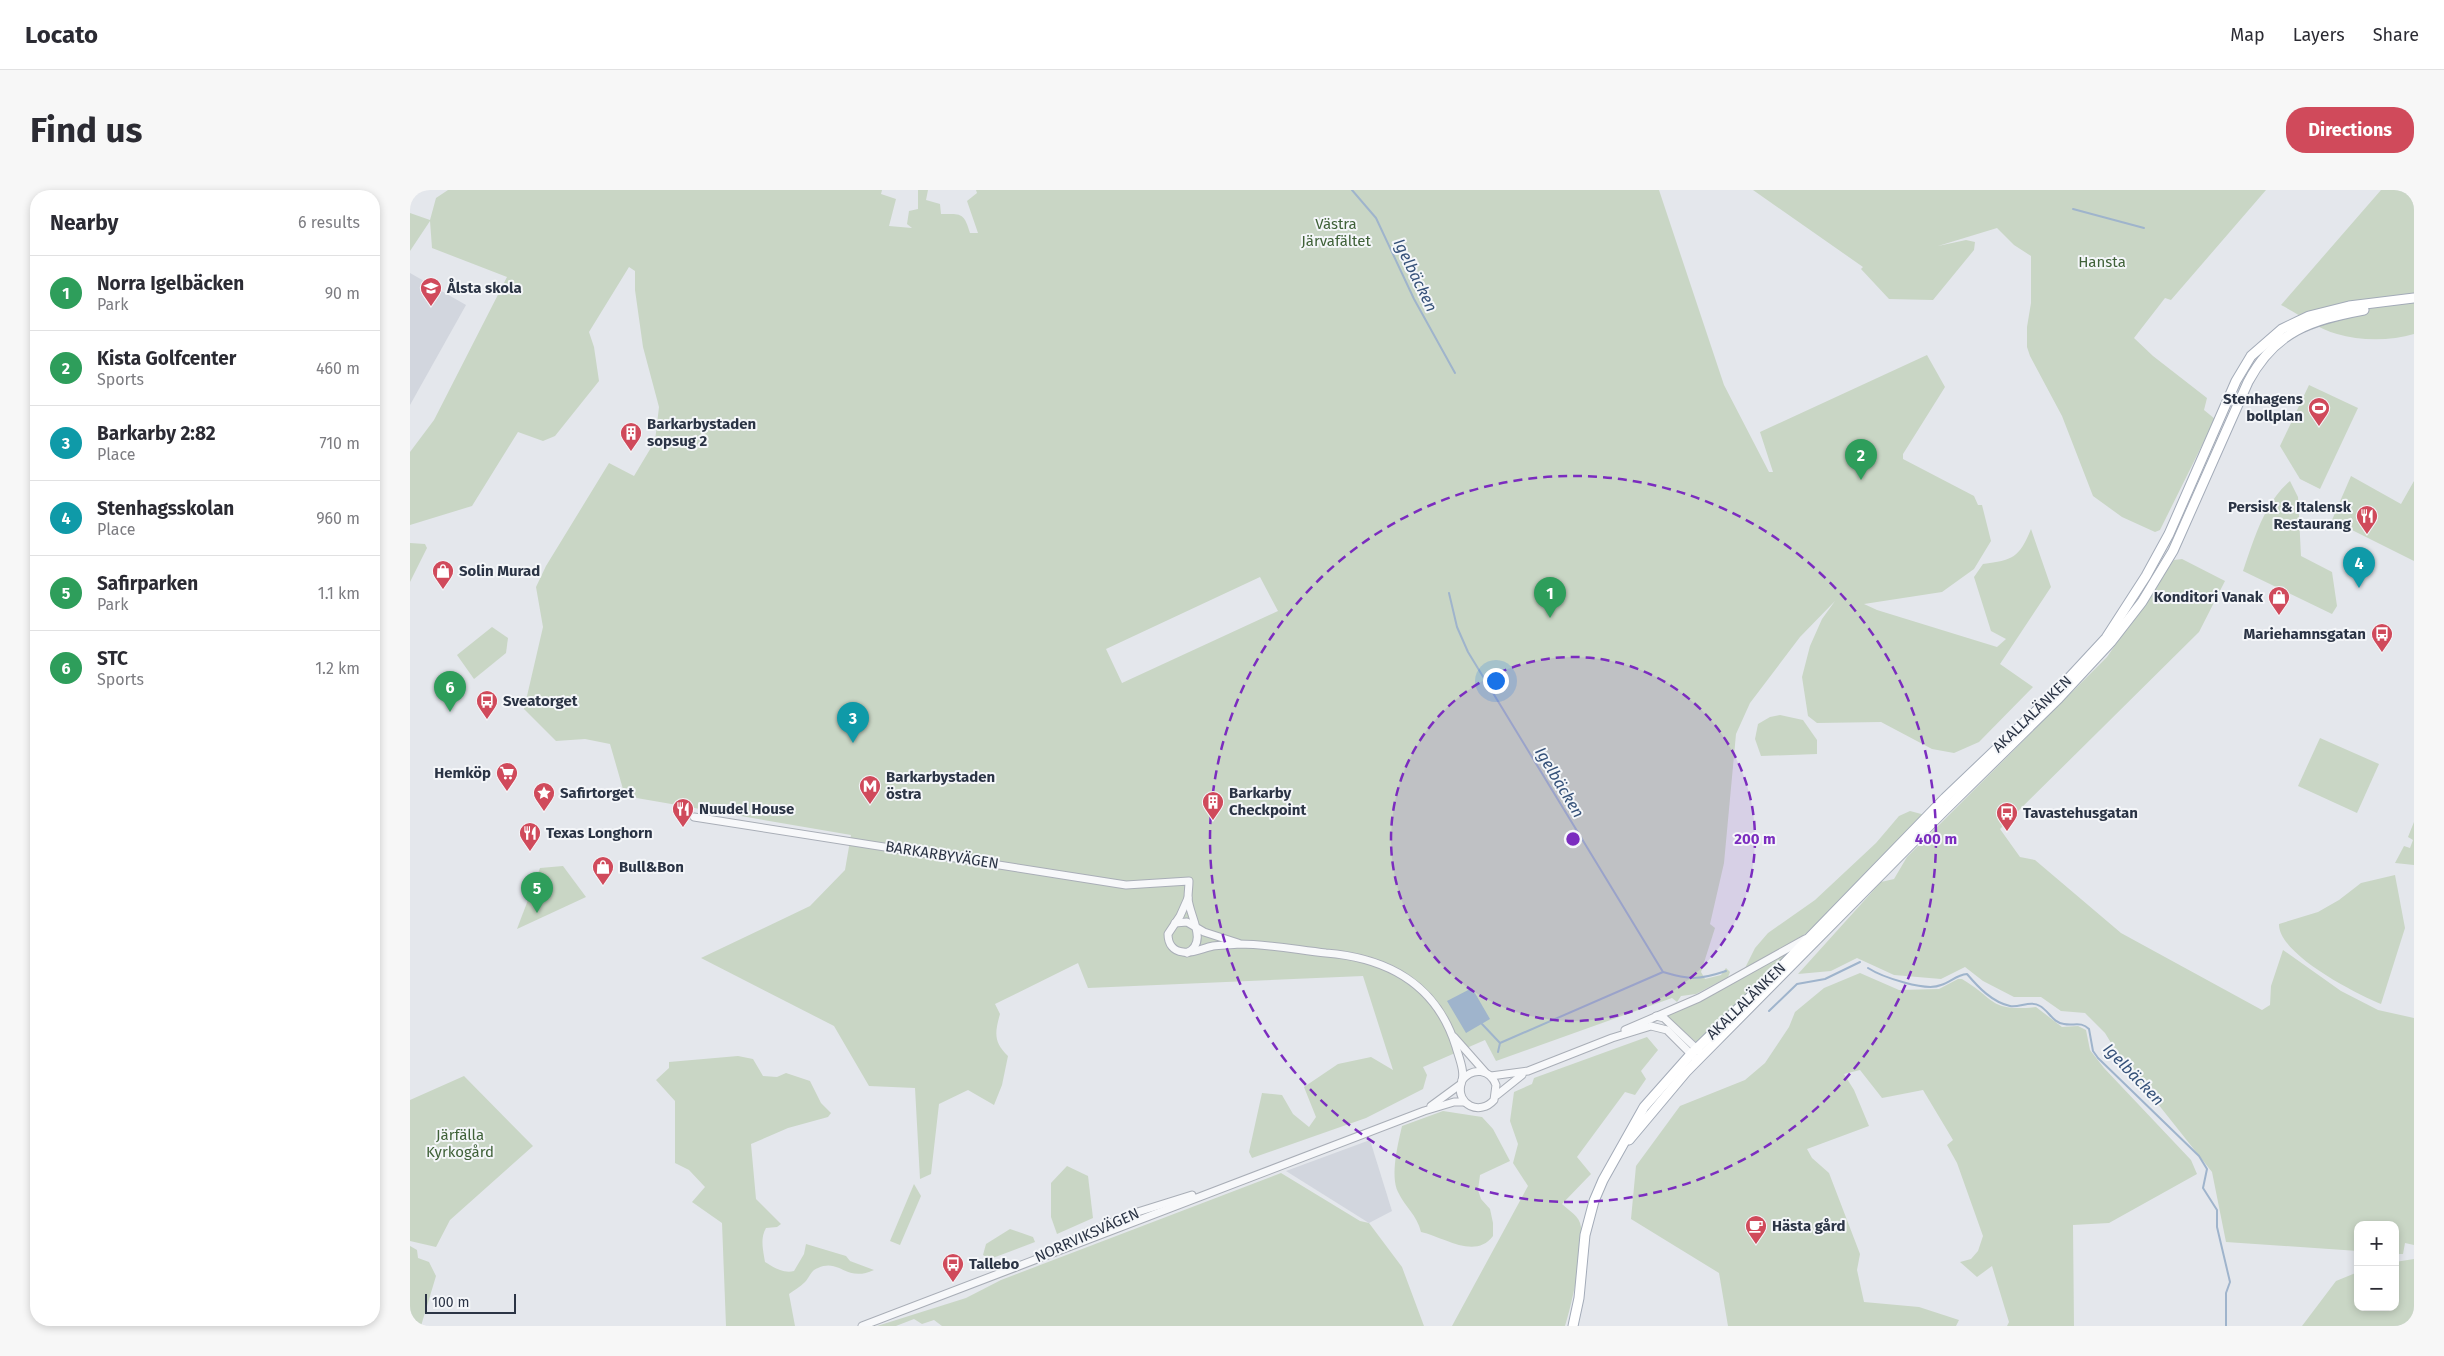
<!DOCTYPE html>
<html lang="en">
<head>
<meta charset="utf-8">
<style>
	:root { --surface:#fff; --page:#f7f7f7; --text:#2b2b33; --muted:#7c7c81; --line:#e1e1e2; --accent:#d04a5b }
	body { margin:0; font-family:"Fira Sans",sans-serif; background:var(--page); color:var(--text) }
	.controls { position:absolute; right:15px; bottom:15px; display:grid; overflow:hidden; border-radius:10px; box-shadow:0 2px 8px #0003 }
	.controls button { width:45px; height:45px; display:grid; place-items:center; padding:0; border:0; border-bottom:1px solid var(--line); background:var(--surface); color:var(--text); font:25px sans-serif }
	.scale { position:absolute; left:15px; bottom:12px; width:91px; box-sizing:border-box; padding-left:5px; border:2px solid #2b3445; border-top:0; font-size:14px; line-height:18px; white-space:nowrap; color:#2b3445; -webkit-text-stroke:4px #f4f6f9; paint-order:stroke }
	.you { position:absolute; left:1085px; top:490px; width:18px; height:18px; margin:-12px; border:4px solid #fff; border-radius:50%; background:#1a73e8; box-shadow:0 0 0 8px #1a73e833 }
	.badge { display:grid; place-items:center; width:32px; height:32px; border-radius:50%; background:var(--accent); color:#fff; font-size:16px; font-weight:700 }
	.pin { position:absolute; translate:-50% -41px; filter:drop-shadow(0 1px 2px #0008) }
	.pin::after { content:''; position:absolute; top:26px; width:18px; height:15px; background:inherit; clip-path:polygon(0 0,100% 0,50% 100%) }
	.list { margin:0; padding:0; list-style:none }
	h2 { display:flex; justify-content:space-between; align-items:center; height:65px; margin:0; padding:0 20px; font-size:21px }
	h2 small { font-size:16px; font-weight:400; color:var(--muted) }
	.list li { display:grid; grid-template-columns:32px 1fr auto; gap:15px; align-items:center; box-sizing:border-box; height:75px; padding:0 20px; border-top:1px solid var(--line) }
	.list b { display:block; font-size:19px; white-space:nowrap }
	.list p { margin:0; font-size:16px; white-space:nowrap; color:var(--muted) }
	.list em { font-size:16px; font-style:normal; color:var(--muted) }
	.map { position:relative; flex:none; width:2004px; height:1136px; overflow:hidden; border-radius:20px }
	header { display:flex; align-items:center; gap:30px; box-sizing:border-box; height:70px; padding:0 25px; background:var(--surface); border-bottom:1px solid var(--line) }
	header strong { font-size:24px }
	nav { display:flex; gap:28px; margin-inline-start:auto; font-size:18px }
	.intro { display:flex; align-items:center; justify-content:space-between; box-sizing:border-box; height:120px; padding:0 30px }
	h1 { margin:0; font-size:35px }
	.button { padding:12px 22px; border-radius:20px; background:var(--accent); color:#fff; font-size:18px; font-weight:700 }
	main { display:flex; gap:30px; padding:0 30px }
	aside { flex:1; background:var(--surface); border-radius:20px; box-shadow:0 2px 8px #0003 }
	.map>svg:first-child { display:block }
	.built { fill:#d2d6de }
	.green { fill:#c9d6c5; fill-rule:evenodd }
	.water { fill:#9fb4cc }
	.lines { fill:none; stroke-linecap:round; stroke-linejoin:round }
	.stream { stroke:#9fb4cc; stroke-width:2 }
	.minor-casing { stroke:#a9aeb7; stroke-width:9 }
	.major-casing { stroke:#a3abb8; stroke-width:11 }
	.minor { stroke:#f7f8fa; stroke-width:7 }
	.major { stroke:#fff; stroke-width:9 }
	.ring { fill:none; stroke:#7b2cbf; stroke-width:2.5; stroke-dasharray:9 6 }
	.labels { text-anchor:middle; stroke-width:4; stroke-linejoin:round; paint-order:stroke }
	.park-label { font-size:15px; fill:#3f6138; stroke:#f4f6f9 }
	.poi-label { font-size:15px; font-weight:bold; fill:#2b3445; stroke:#f4f6f9; text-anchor:start }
	.street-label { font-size:15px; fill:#2b3445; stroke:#f4f6f9 }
	.water-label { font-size:16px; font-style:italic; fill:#355179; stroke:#f4f6f9 }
	.centre { fill:#7b2cbf; stroke:#f4f6f9; stroke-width:2.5 }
	.ring-label { font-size:15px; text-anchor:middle; font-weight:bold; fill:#7b2cbf; stroke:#f4f6f9; stroke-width:4; stroke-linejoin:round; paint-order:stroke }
</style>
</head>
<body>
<header>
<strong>Locato</strong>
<nav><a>Map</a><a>Layers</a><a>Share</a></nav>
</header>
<div class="intro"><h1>Find us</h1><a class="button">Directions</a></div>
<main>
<aside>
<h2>Nearby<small>6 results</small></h2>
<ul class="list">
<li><span class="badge" style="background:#2e9e5b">1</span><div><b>Norra Igelbäcken</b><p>Park</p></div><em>90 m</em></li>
<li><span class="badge" style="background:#2e9e5b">2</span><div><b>Kista Golfcenter</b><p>Sports</p></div><em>460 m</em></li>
<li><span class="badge" style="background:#0f9aa8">3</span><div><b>Barkarby 2:82</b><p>Place</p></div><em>710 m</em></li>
<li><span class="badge" style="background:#0f9aa8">4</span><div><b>Stenhagsskolan</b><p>Place</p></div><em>960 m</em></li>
<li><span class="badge" style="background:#2e9e5b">5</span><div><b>Safirparken</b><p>Park</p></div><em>1.1 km</em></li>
<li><span class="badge" style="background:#2e9e5b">6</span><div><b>STC</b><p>Sports</p></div><em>1.2 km</em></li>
</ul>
</aside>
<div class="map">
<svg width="2004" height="1136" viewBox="0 0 2004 1136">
	<rect width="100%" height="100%" fill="#e4e7ec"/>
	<g class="built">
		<path d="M0,83L56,115L0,215Z"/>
		<path d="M960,950L982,1021L959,1033L876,981Z"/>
	</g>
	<g class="green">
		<path d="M38,0H472L471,4L486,9L479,36L502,38L497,34L499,21L508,19V0H518L516,10L530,14L531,24C551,24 554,22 560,43H568L557,11L567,3L566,0H1249L1314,195L1359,282H1363L1350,242L1517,165L1535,197L1493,264V269L1564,306L1568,315H1572L1581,351L1564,379L1532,402L1454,414L1467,420L1587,457L1596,449L1581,441L1564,387L1573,374C1603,370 1609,368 1621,339L1641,397L1590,474L1623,497L1569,552L1544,563L1522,559L1471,532L1407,533L1398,526L1392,487L1400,456L1412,429L1425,411L1390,447L1340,513L1326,544L1314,673L1300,734L1305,738L1291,782L1295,789L1311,785L1316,778L1320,782L1318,787L1286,804L1271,806L1267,812L1262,808L1086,871L1075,850L1013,877L1017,885L1013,899L956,928L842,968L839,962L852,903L872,905L883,924L899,937L906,927L894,897L928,874L961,867L983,880L953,786L678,798L668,773L585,814L590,824C585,842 583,852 598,866L592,895L584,915L558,900L529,914L521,984L510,989L505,898L459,896L424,836L291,768L400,716L435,680L441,645L215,606L200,554L175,549L146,551L114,519L133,437L126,397L136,376L199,273L224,286L245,251L249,217L233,157L225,100V81L219,77L179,142L184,157L189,191L145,246L133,251L108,242L62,316L0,335V262L24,230L97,87L22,58L20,31L0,61V23L20,30L26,8ZM850,387L868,421L712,493L696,459Z"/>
		<path d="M1343,0H1856L1761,110L1755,108L1724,148L1743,166L1797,208L1794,220L1805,229L1750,340L1745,342L1712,327L1683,306L1652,226L1620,166L1617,157V137L1621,113V66L1604,55L1587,38L1528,56L1556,50L1565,52L1564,60L1523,110L1479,109L1451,79L1453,77Z"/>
		<path d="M1971,0H2004V144C1981,151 1950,151 1927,144C1908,139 1889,124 1871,115Z"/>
		<path d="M1899,195L1948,218L1910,299L1890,289L1870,256Z"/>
		<path d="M1941,286L1991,314L2004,291V371L1922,330Z"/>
		<path d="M1880,291L1888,307L1891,366L1922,382L1927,416L1922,424L1833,381C1844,349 1854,313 1880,291Z"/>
		<path d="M0,353L15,354L17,358L0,392Z"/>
		<path d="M1772,369L1815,391L1789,442L1590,639L1610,667L1625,670L1711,743L1852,820L1860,815L1861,796L1873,760L1931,801L1968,820L2004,828V1055L1995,1053L1993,1064H1985V1035H1948V1061L1816,1052L1802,982L1748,914L1717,879L1695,843L1675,823L1651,821L1631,807H1604L1573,791L1555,777L1531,789L1484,785L1447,768L1421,781L1388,784L1471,692L1484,689L1497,667L1697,467L1764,370Z"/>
		<path d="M82,437L98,448L96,463L64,489L47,465Z"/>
		<path d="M1370,525L1393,530L1407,550V564L1351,566L1345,549L1348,534L1360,527Z"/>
		<path d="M1910,548L1969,574L1947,623L1888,596Z"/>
		<path d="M1500,621L1515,625L1402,740L1334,780L1345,758L1358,743L1405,710L1466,653L1489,626Z"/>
		<path d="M2004,632V675L1985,673L1994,656L2000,658L2003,650L1998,647Z"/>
		<path d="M153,676L176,707L107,739L130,678Z"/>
		<path d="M1985,685L1995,738L1971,814C1946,804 1868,764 1869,734L1908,722L1929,710L1951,693Z"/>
		<path d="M1382,760L1383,761L1286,852L1257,826L1310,800Z"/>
		<path d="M1450,783L1489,800L1529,799L1548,789H1552C1586,809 1579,822 1626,817L1652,837L1668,836L1676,840L1680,860L1694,878L1781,970L1787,984L1699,1033L1663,1035L1664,1136H1597L1599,1132L1582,1076L1567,1087L1550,1072L1561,1069L1568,1061L1573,1046L1547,973L1537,955L1543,950L1513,900L1472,908L1450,880L1434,884L1444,900L1459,936L1397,959L1402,968L1419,983L1450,1064L1447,1080L1454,1112L1509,1117L1549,1130L1546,1136H1318L1309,1083L1221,1029L1226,976L1270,916L1335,890L1355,873L1379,837L1385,822L1414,798Z"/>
		<path d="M1237,847L1248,860L1231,881L1236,889L1225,905L1215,902L1167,967L1181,984L1152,1014C1159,1021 1170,1026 1171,1037C1174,1061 1162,1113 1155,1136H1042L1118,996L1103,973L1108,954L1100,931L1104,902L1122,894L1124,888Z"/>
		<path d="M328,866L343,869L353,886L367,887L376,883L400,891L411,913L421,923L418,927L378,938L341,954L346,1009L371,1034L367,1037L356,1038C350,1048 353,1060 355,1072C363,1077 374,1084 384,1081L394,1064L396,1054L436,1066L440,1071L464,1080C436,1093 430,1068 408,1078C400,1081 400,1087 395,1092C390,1097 384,1100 379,1104L385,1136H316L312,1033L282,1012L295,997L279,980L265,973V911L246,890L259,878V872Z"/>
		<path d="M54,886L123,956L40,1030L26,1057L0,1051V910Z"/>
		<path d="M1033,921L1072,927L1083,939L1100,971L1070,985L1068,1000L1071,1009L1080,1019L1083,1033V1046C1065,1070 1034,1047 1011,1042C1007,1025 995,1017 988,1002C980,985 988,954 992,936Z"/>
		<path d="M657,976L678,986L683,1028L647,1044L641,1027V993Z"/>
		<path d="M871,983L950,1031L959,1033L992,1077L1014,1136H532L524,1130L512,1134L504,1129L486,1136H467L556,1108L591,1090Z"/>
		<path d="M504,994L511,1006L490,1055L480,1051Z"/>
		<path d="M600,1039L623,1047L625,1052L580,1069L573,1065L576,1054Z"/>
		<path d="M0,1056L7,1060L8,1068L19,1072L26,1086L11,1136H0Z"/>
		<path d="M2004,1069V1136H1892L1926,1091L1948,1082V1117H1985V1072Z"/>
	</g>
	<path class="water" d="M1062,798L1080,829L1056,843L1037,811Z"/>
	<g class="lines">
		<g class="stream">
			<path d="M942,0L966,28L1004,109L1045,183"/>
			<path d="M1663,19L1734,38"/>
			<path d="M1039,403L1047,437L1058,462L1253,782C1280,790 1289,790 1316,781"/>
			<path d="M1458,778C1472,787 1516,802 1531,795C1541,792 1546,785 1557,784C1568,797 1582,812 1600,816C1609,818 1621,810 1630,816C1639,821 1643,833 1654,834C1664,836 1671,831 1679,839L1683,861L1688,868L1789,966L1797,979L1793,998L1807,1020V1037L1820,1092L1816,1103V1136"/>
			<path d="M1359,821L1387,794L1415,789L1450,772"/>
			<path d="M1072,834L1090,853L1253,782"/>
			<path d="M1088,862L1090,853"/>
		</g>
		<g class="minor-casing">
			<g id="minor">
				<path d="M284,627L716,695L779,691C779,697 778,702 778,708C779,726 799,752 777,763"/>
				<path d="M778,708L770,726L758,744C758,754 763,761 773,762C782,764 793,758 803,756C811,755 821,755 829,754C858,754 888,760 916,763C978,768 1027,795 1046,857C1049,868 1056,883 1051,894L1021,916"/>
				<path d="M765,733L777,732L794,742L828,753"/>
				<path d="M1246,826L1254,828L1289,861"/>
				<path d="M1215,840L1289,808L1395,749"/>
				<path d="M1044,847L1075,882"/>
				<path d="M1081,886L1118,881L1202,848L1241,836L1257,840L1284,867"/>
				<path d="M1051,894C1046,915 1070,926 1084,910L1086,895C1080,879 1063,877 1052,890"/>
				<path d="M1087,905L1112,885"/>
				<path d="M657,1053L718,1025L782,1005"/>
				<path d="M452,1136L1014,921L1044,912H1054"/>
			</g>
		</g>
		<g class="major-casing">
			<g id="major">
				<path d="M1219,950L1276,882L1532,623L1649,508L1701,452L1732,412L1763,361L1838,192C1865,141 1901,130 1954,120"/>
				<path d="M1163,1136L1169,1108L1175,1045L1184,1011L1193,990L1234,917L1281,864L1368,780L1535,608L1644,504L1696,448L1736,386L1759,344L1826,191L1841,166L1872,139L1899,126L1939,116L2004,108"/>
			</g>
		</g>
		<use href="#minor" class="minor"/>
		<use href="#major" class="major"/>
	</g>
	<circle cx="1163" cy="649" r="182" fill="#7b2cbf" fill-opacity=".12"/>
	<g class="ring">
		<circle cx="1163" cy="649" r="182"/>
		<circle cx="1163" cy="649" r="363"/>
	</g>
	<defs>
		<g id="school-pin" transform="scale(1.125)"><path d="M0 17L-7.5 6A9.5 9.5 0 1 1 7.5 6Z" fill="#d04a5b" stroke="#f4f6f9"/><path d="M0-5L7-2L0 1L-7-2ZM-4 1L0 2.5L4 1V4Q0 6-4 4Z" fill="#fff"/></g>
		<g id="stadium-pin" transform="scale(1.125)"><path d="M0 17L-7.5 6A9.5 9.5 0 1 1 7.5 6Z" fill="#d04a5b" stroke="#f4f6f9"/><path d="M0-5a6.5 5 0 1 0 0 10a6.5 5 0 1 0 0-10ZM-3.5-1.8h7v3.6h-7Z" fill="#fff"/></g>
		<g id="building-pin" transform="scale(1.125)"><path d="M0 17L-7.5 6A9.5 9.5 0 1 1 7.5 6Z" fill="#d04a5b" stroke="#f4f6f9"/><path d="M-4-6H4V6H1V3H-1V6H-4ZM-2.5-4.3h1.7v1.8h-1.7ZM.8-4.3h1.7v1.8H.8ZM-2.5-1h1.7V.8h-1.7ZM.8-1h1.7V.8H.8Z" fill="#fff"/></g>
		<g id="restaurant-pin" transform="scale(1.125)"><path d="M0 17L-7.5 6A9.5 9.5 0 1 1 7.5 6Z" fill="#d04a5b" stroke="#f4f6f9"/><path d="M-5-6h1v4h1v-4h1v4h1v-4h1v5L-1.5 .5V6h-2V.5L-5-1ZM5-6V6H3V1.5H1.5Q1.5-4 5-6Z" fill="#fff"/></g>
		<g id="shop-pin" transform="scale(1.125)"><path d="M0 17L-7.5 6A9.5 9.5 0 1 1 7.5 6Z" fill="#d04a5b" stroke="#f4f6f9"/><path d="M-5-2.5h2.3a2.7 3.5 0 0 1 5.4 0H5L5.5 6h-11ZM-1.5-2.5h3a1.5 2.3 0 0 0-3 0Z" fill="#fff"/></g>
		<g id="bus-pin" transform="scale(1.125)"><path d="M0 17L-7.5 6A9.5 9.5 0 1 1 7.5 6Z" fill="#d04a5b" stroke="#f4f6f9"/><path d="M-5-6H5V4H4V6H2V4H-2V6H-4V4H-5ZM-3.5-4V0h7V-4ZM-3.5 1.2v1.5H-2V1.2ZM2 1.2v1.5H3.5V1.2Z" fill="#fff"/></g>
		<g id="supermarket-pin" transform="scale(1.125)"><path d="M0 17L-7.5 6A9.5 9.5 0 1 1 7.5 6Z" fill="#d04a5b" stroke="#f4f6f9"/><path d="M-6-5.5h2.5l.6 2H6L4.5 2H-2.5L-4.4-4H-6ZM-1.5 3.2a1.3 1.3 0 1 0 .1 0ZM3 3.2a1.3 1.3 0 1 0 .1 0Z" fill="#fff"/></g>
		<g id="metro-pin" transform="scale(1.125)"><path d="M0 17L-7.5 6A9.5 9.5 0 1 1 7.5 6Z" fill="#d04a5b" stroke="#f4f6f9"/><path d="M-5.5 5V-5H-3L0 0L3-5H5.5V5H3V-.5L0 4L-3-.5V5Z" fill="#fff"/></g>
		<g id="sight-pin" transform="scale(1.125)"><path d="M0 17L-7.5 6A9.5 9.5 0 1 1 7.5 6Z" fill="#d04a5b" stroke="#f4f6f9"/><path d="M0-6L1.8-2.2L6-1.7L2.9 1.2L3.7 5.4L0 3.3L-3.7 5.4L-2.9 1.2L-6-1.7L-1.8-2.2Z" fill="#fff"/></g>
		<g id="cafe-pin" transform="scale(1.125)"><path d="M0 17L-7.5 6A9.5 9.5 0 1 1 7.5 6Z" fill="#d04a5b" stroke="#f4f6f9"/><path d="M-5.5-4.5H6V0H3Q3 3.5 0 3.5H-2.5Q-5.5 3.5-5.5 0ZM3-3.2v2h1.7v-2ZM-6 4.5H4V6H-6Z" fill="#fff"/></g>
	</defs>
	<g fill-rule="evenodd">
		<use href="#school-pin" x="21" y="98"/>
		<use href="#stadium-pin" x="1909" y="218"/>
		<use href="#building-pin" x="221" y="243"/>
		<use href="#restaurant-pin" x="1957" y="326"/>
		<use href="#shop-pin" x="33" y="381"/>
		<use href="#shop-pin" x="1869" y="407"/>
		<use href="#bus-pin" x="1972" y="444"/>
		<use href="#bus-pin" x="77" y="511"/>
		<use href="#supermarket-pin" x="97" y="583"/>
		<use href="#metro-pin" x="460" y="596"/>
		<use href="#sight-pin" x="134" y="603"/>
		<use href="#building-pin" x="803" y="612"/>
		<use href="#restaurant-pin" x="273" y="619"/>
		<use href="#bus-pin" x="1597" y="623"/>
		<use href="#restaurant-pin" x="120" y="643"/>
		<use href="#shop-pin" x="193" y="677"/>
		<use href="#cafe-pin" x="1346" y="1036"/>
		<use href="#bus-pin" x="543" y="1074"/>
	</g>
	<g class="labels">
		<g class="park-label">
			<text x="926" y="39">Västra<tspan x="926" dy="17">Järvafältet</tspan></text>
			<text x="1692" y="77">Hansta</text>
			<text x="50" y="950">Järfälla<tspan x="50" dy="17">Kyrkogård</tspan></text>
		</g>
		<g class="poi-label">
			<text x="37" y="103">Ålsta skola</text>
			<text x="1893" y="214" text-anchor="end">Stenhagens<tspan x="1893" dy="17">bollplan</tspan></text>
			<text x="237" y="239">Barkarbystaden<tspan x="237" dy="17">sopsug 2</tspan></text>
			<text x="1941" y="322" text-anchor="end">Persisk &amp; Italensk<tspan x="1941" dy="17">Restaurang</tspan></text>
			<text x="49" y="386">Solin Murad</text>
			<text x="1853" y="412" text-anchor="end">Konditori Vanak</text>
			<text x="1956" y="449" text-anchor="end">Mariehamnsgatan</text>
			<text x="93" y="516">Sveatorget</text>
			<text x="81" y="588" text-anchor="end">Hemköp</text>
			<text x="476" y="592">Barkarbystaden<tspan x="476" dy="17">östra</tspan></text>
			<text x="150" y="608">Safirtorget</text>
			<text x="819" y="608">Barkarby<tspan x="819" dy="17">Checkpoint</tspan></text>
			<text x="289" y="624">Nuudel House</text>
			<text x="1613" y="628">Tavastehusgatan</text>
			<text x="136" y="648">Texas Longhorn</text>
			<text x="209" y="682">Bull&amp;Bon</text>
			<text x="1362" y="1041">Hästa gård</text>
			<text x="559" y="1079">Tallebo</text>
		</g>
		<g class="street-label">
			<text transform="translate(1622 524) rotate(-44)" y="5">AKALLALÄNKEN</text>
			<text transform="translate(532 665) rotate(9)" y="5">BARKARBYVÄGEN</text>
			<text transform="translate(1336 811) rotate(-44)" y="5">AKALLALÄNKEN</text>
			<text transform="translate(677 1045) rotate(-24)" y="5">NORRVIKSVÄGEN</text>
		</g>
		<g class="water-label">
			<text transform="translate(1006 85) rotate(64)" y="6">Igelbäcken</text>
			<text transform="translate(1150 592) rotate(59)" y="6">Igelbäcken</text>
			<text transform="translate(1724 884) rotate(46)" y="6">Igelbäcken</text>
		</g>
	</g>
	<circle cx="1163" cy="649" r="8" class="centre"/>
	<g class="ring-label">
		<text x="1345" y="654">200 m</text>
		<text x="1526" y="654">400 m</text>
	</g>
</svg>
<div class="controls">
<button>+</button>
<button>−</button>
</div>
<div class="scale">100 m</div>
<div class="you"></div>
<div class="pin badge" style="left:1140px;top:428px;background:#2e9e5b">1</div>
<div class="pin badge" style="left:1451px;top:290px;background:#2e9e5b">2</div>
<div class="pin badge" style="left:443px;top:553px;background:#0f9aa8">3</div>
<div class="pin badge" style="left:1949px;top:398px;background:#0f9aa8">4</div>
<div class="pin badge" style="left:127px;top:723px;background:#2e9e5b">5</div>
<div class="pin badge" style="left:40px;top:522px;background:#2e9e5b">6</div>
</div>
</main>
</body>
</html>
